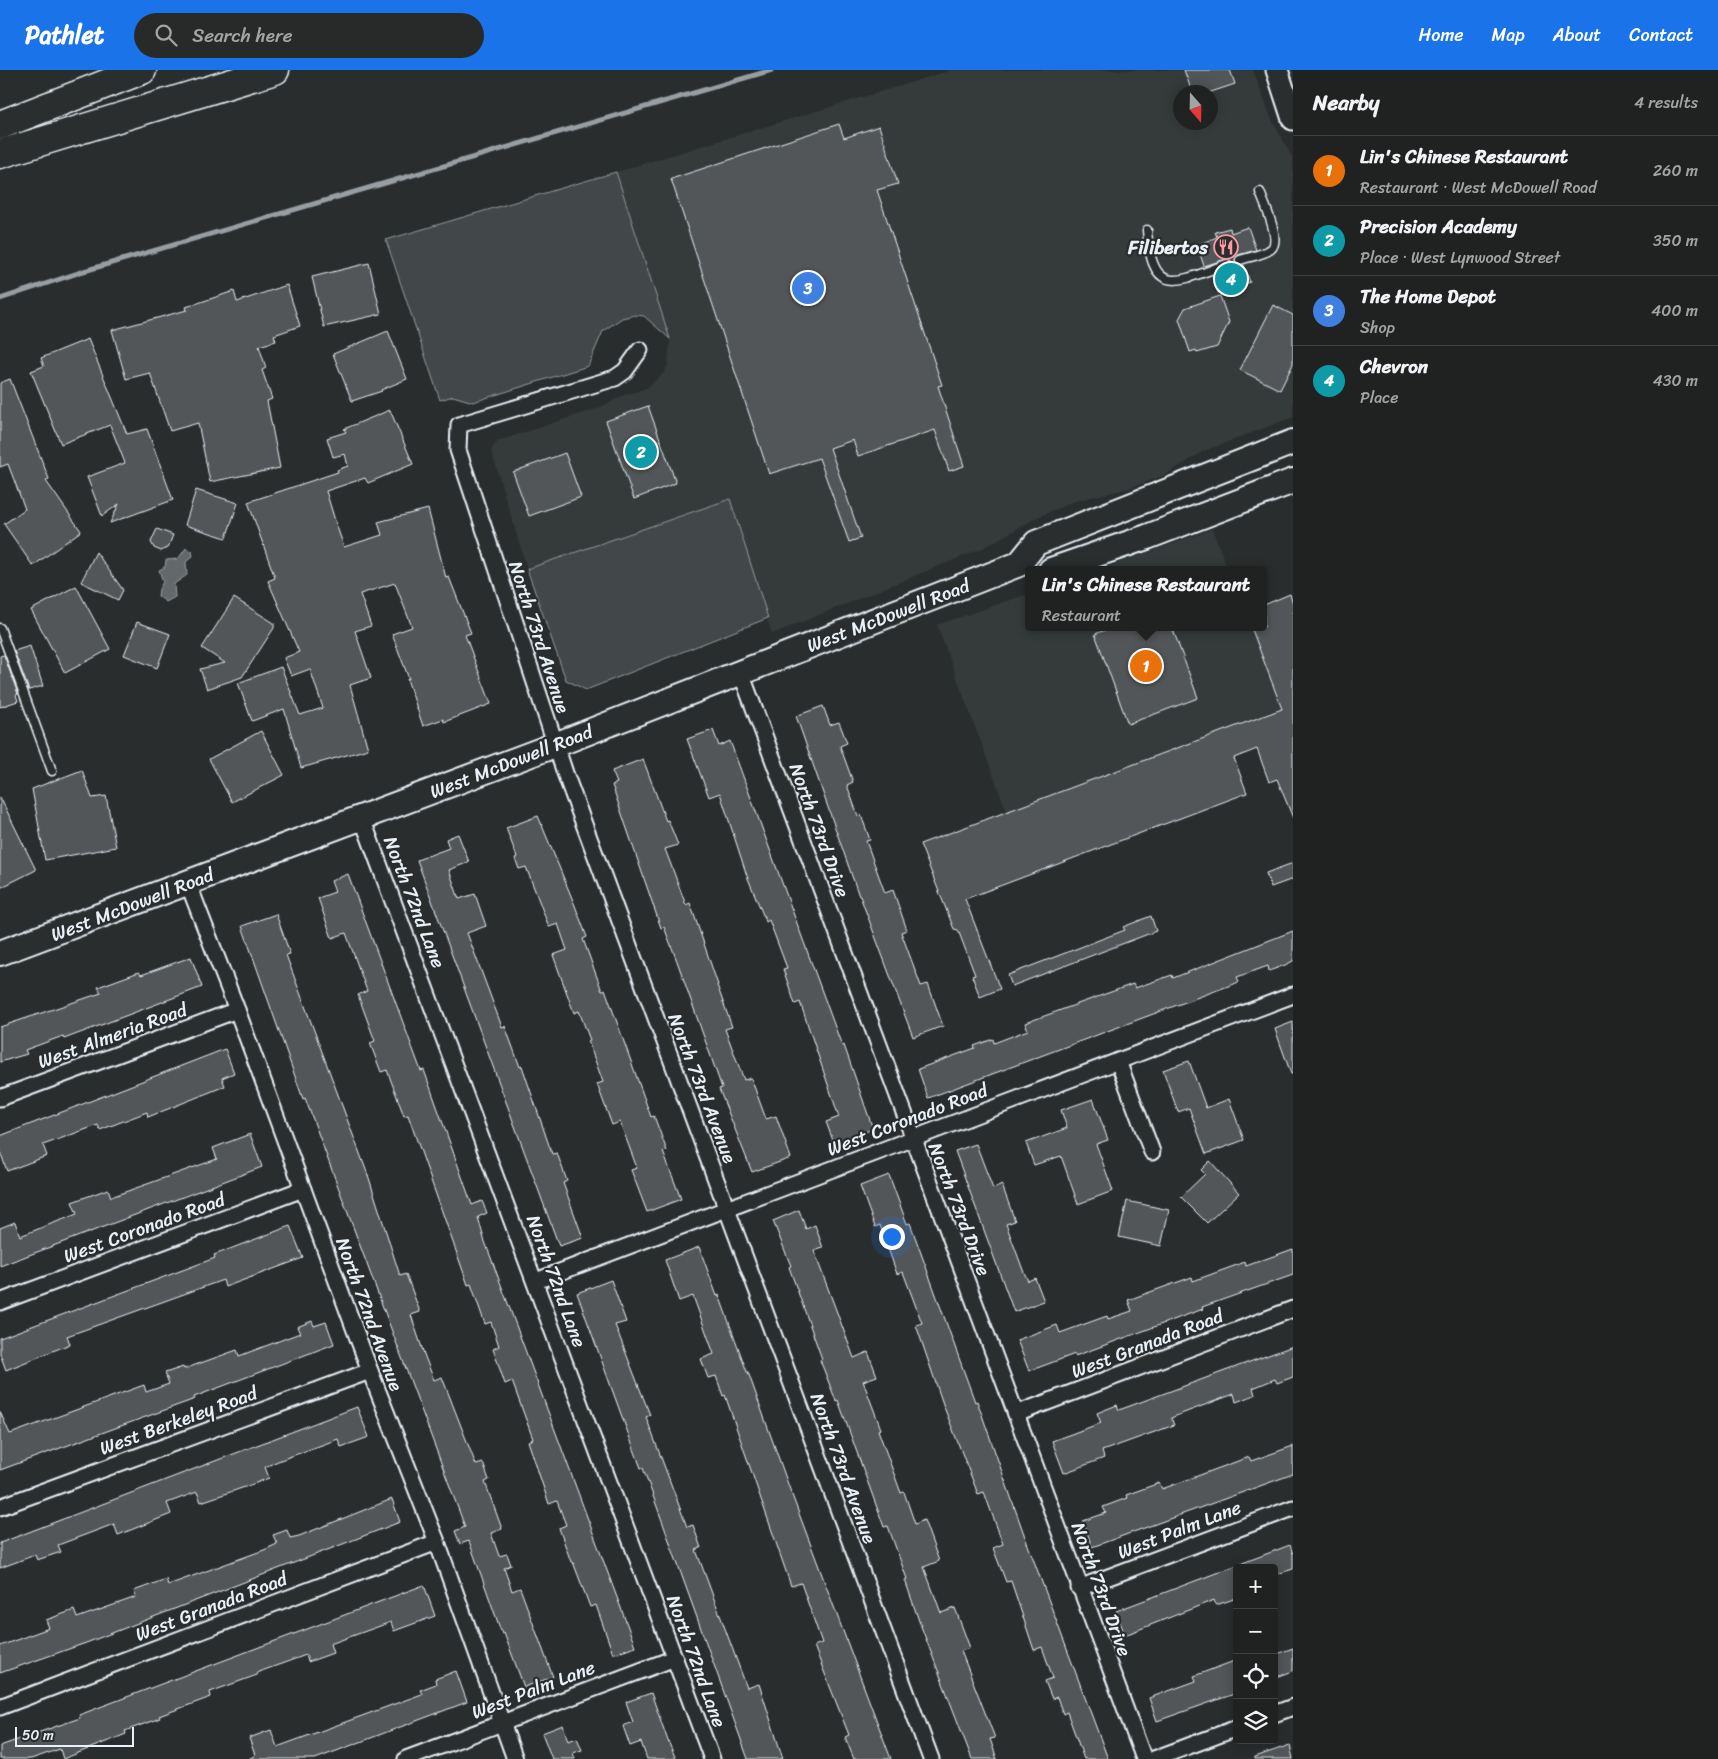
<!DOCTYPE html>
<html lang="en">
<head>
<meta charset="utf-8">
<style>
	:root { --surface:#202222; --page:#282a2a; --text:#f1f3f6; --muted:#a2a4a5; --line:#3d3f40; --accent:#1a73e8 }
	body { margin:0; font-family:Sriracha,sans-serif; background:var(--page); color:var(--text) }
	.controls { position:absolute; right:15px; bottom:15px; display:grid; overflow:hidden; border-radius:5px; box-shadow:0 2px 12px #0003 }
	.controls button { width:45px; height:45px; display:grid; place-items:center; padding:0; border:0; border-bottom:1px solid var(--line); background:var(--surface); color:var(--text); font:25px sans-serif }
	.compass { position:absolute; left:1173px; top:15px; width:45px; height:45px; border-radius:50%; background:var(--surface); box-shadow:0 2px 12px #0003; rotate:160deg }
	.scale { position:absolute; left:15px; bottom:12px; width:119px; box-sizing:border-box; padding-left:5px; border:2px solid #e8f1f8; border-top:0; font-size:14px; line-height:18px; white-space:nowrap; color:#e8f1f8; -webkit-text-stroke:4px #2a2d2e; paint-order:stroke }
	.you { position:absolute; left:891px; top:1166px; width:18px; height:18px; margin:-12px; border:4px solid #fff; border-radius:50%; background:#1a73e8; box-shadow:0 0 0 8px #1a73e833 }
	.badge { display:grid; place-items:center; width:32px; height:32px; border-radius:50%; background:var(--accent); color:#fff; font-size:16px; font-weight:700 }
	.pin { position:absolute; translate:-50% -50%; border:2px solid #fff; box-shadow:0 1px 5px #0006 }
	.popup { position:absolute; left:1025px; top:496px; width:242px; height:65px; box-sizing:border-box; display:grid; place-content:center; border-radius:5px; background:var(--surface); filter:drop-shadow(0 1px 4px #0005); font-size:16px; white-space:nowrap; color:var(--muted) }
	.popup b { font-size:19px; color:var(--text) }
	.popup::after { content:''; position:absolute; left:50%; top:100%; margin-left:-10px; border:10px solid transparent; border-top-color:var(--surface) }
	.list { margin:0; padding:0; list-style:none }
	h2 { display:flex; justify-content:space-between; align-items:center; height:65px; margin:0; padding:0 20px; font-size:21px }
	h2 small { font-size:16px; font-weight:400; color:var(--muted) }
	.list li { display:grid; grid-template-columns:32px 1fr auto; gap:15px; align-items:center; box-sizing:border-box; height:70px; padding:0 20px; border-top:1px solid var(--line) }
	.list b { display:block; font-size:19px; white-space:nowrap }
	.list p { margin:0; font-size:16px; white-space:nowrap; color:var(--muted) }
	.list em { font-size:16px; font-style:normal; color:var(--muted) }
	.icon { flex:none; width:28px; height:28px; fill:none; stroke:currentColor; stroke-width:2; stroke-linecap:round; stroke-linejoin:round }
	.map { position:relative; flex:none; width:1293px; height:1689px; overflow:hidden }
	header { display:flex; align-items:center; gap:30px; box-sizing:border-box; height:70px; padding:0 25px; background:var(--accent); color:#fff }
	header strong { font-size:24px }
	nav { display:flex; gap:28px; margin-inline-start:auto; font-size:18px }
	.search { width:350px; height:45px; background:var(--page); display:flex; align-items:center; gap:12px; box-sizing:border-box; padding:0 18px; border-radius:28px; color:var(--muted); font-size:19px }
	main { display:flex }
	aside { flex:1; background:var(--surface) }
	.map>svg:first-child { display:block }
	.built { fill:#363a3b; fill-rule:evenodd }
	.green { fill:#424648; stroke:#959ca0 }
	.water { fill:#63686b; stroke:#989fa3 }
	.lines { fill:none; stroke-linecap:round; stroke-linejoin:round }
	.stream { stroke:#989fa3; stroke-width:5 }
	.building { fill:#535759; stroke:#e8f1f8 }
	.service-casing { stroke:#e8f1f8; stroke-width:11 }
	.minor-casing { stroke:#e8f1f8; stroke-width:19 }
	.secondary-casing { stroke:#e8f1f8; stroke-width:25 }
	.primary-casing { stroke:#e8f1f8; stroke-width:28 }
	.motorway-casing { stroke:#e8f1f8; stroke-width:31 }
	.service { stroke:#2a2d2e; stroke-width:8 }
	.minor { stroke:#2a2d2e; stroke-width:15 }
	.secondary { stroke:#2a2d2e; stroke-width:21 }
	.primary { stroke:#2a2d2e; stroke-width:24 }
	.motorway { stroke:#2a2d2e; stroke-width:28 }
	.labels { text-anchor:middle; stroke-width:4.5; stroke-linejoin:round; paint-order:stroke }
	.poi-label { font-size:19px; font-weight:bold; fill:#e8f1f8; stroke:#2a2d2e; text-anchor:end }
	.street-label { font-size:19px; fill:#e8f1f8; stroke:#2a2d2e }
</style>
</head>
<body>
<header>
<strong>Pathlet</strong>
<div class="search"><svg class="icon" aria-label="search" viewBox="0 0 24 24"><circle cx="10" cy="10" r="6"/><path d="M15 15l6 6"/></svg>Search here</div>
<nav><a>Home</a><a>Map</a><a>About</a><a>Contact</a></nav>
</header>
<main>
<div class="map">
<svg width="1293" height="1689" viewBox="0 0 1293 1689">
	<rect width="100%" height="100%" fill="#2a2d2e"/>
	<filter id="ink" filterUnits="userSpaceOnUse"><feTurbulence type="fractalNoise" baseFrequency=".02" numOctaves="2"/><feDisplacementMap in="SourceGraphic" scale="10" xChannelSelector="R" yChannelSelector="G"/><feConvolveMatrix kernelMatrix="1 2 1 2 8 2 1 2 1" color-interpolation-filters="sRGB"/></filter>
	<g filter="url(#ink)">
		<g class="built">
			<path d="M952,0H1253L1271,48L1293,89V347L1204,381L1165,405L1127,419L1074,431L1036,448L983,478L772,564L730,429L527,499L491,380L498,371L599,338L624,325L647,318L664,303L668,295L670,269L616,102ZM1180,22H1210V52H1180Z"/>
			<path d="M1212,459L1228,500H1098L1158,479Z"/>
			<path d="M1028,524V557H1251L1282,639L1007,742L937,555Z"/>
		</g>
		<g class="green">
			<path d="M616,102L670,269L644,246L635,245L622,248L603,261L588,296L473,332L453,326L440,330L386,170Z"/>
			<path d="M730,429L768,548L586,620L566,610L527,499Z"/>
		</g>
		<path class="water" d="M186,478L192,481L193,486L186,492L187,505L174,514L175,527L166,532L158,526L159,519L163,512L159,500L165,497L166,490L178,489Z"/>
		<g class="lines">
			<path class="stream" d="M0,229L84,201L772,0"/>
		</g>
		<g class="building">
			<path d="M1184,0H1230L1235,14L1211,22H1192Z"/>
			<path d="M839,54L844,68L879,56L898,114L877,120L942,315L938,316L964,396L949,401L935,360L858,386L853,370L830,378L861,468L849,472L819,388L769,404L671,109Z"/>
			<path d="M1248,157L1256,180L1238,185L1235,191L1238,195H1244L1250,212L1218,223L1212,205L1231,198L1232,192L1226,189L1204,196L1197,175L1217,167L1215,162L1230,158L1231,163Z"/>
			<path d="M369,193L381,244L324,257L312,207Z"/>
			<path d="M287,215L300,256L274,265L276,271L259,276L266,298L262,300L272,329L267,331L280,398L210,412L198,353L170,361L150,303L126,309L112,260L187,240L186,237L234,221L237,232Z"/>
			<path d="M1220,226L1229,252L1217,277L1197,283L1196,280L1190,282L1179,249L1185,238Z"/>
			<path d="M1273,235L1293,245V294L1280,320L1240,300Z"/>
			<path d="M388,261L407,309L381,320L382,321L352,331L333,284Z"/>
			<path d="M88,269L127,364L147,359L173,430L110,453L119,434L102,446L87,407L125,393L110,355L61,374L31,301L44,296L41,288Z"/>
			<path d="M10,309L49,409L46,411L81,461L33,496L4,454L25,439L8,394L0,397V313Z"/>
			<path d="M648,336L676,413L634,429L606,351Z"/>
			<path d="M390,340L413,394L368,413L365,408L326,421L336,454L344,477L382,465L378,452L428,439L446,508L449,507L471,563L465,565L491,634L444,652L443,649L423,656L407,609H409L392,564L412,557L395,513L360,524L371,556L355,561L371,608L350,615L368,679L301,698L284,639L252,651L238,613L281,597L300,645L323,638L310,599L291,606L284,588L299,582L268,511L275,508L248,432L338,402L337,400L348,396L345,384L333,387L327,368L346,362L344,359Z"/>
			<path d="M565,383L581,427L529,446L513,402Z"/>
			<path d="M196,420L238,433L226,468L185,455Z"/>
			<path d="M157,459L173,465L168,478L161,481L154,478L151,472Z"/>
			<path d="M96,482L123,520L118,530L81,512Z"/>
			<path d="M76,516L110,579L65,603L31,540Z"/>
			<path d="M1290,524L1293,534V748L1277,709L1269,712L1257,679L1234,688L1247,723L965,829L1000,919L980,927L972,906L975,905L958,860L954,859L920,774L1282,639L1251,557H1264V535Z"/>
			<path d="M234,528L274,553V558L242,607L207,619L200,599L225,593L202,578Z"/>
			<path d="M137,552L170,564L157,598L124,585Z"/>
			<path d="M1113,557H1172L1198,628L1128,654L1095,564Z"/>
			<path d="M30,576L43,616L29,620L14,581Z"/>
			<path d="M4,585L18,624L16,625L18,631L0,637V586Z"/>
			<path d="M823,636L830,655L839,652L847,673L840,676L853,712L847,715L858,746L861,745L870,770L866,771L885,823L893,820L907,860L901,862L921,916L928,914L943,956L913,967L860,826H859L796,646Z"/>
			<path d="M713,660L719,676L730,671L842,976L844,975L873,1059L834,1073L826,1052L839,1047L800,932L795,934L783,899L787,898L769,850L766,852L747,806L720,723L709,727L687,669Z"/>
			<path d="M261,661L284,705L232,732L209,689Z"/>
			<path d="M643,689L666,751L668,750L678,775L665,779L686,835L690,833L718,915H717L732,957L725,959L744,1010L751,1008L766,1049L776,1046L791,1088L752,1102L719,1019L722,1018L677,891L664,857L661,858L612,715L617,713L612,701Z"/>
			<path d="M82,700L92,728L106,726L116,777L45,790L32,719Z"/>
			<path d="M0,727L36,800L0,818Z"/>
			<path d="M538,746L574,833L587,867L583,869L602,921L605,919L651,1047L654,1046L667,1081L663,1082L681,1129L647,1142L631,1100L637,1098L620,1052L612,1055L597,1014L603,1012L588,971L590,970L579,941L574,943L553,885L567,880L558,854L549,857L526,797L519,799L515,788L517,787L506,758Z"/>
			<path d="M458,764L469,792L449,800L459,829L475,824L486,856L467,863L502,957L505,956L520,997L522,996L552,1084L557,1083L567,1111L563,1113L583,1168L559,1176L417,790L449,778L446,769Z"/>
			<path d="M1293,793V809L1271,817L1266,803Z"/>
			<path d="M348,804L421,1001L424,1000L472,1135L482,1131L487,1143L478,1147L484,1169L635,1576L613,1584L596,1535L590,1537L573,1492H571L559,1458L566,1455L557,1431L549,1434L528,1371L533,1369L512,1311L505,1314L493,1279L499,1276L491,1252L485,1254L471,1214L468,1215L408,1045L404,1046L387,1000L381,1002L370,973L375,971L358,925L367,921L346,863L332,868L318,828L335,822L331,811Z"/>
			<path d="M276,844L290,884L286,885L369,1108L400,1206L406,1204L420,1242L411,1245L425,1287L434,1310L442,1307L476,1395L483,1393L489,1410L485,1412L502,1459L491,1463L499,1486L507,1484L511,1495L504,1498L512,1521L520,1518L553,1607L524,1617L504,1563L502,1564L469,1471L460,1474L455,1461L465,1457L305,1028L303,1029L242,856Z"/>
			<path d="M1151,846L1156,861L1012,916L1008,905L1125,860L1123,857Z"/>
			<path d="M1293,861V891L1285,895L1269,901L1268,896L1237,907L1239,912L928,1028L918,999L975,978L974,976L993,969L994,973L1028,960L1025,953L1133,914L1135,918L1172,905L1173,908Z"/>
			<path d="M191,887L202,917L64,969L63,966L25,980L27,984L0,992V957L101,923L98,917L139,902L141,905Z"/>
			<path d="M1293,952V1004H1291L1275,959Z"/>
			<path d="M225,979L234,1003L222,1008L225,1016L148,1047L147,1042L100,1060L98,1055L43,1075L47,1086L7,1101L0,1081V1066Z"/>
			<path d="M1189,991L1206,1038L1229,1029L1244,1070L1206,1084L1189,1038L1178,1042L1163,1000Z"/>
			<path d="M1093,1029L1108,1070L1096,1074L1113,1121L1078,1134L1061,1086L1034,1095L1026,1073L1067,1058L1061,1040Z"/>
			<path d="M250,1064L262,1097L0,1196V1158L15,1152L20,1166L77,1144L72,1132L108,1119L111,1127L217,1089L213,1078Z"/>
			<path d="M976,1074L993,1119L1002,1115L1015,1151L1006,1154L1023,1200L1028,1211L1035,1208L1044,1231L1014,1242L955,1081Z"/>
			<path d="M1210,1091L1239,1123L1207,1153L1181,1127L1205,1104L1201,1100Z"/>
			<path d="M889,1105L907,1154L910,1153L975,1332L977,1331L1025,1467L1108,1689H1084L1067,1642L1063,1644L1057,1627L1052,1629L1045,1611L1053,1608L1042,1577L1034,1580L1011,1511L1006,1512L993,1478L1003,1474L984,1422L978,1424L944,1337L916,1255L922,1253L903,1202L897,1204L880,1155L875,1157L860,1116Z"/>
			<path d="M1127,1131L1169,1140L1161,1176L1119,1167Z"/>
			<path d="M799,1140L806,1159L815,1155L823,1178L814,1181L854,1288L868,1282L877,1306L863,1311L881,1359L878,1360L901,1423L904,1422L915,1454L924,1450L939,1491L924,1497L941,1543L955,1538L970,1578L961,1581L995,1668L990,1669L997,1689H972L919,1551L905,1510L907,1509L888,1456L884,1457L838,1330L836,1331L820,1290L822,1289L789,1197L791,1196L773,1151Z"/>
			<path d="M290,1156L303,1188L225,1217L223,1210L67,1266L70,1274L6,1300L0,1284V1268L215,1188L214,1185Z"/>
			<path d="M699,1177L717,1226L719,1225L747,1302H748L789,1417L891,1689H854L845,1667L849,1665L814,1576L822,1573L801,1513L791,1516L725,1325L723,1326L716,1306L708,1308L701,1289L714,1284L693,1226L679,1231L665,1190Z"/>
			<path d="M1293,1179V1205L1202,1237L1203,1239L1075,1286V1284L1029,1301L1017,1270L1057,1255L1060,1263L1107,1246L1108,1249L1132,1241L1128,1230L1192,1207L1193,1211L1245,1192L1246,1196Z"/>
			<path d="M611,1210L626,1252L615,1255L650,1345L646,1347L687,1457L693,1455L701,1478L696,1480L747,1618L759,1614L783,1689H748L643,1398H641L625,1355L577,1223Z"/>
			<path d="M312,1251L314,1256L326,1252L334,1274L194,1327L195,1329L0,1400V1342L10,1364L144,1315L146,1322L169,1314L165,1303L183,1297L184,1299L237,1280L239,1286L300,1263L297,1257Z"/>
			<path d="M1293,1276V1307L1277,1313L1275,1309L1253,1318L1255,1325L1236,1332L1234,1324L1181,1344L1171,1348L1174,1355L1102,1381L1104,1388L1064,1403L1052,1371L1101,1353L1097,1343L1117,1335L1119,1340Z"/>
			<path d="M357,1337L369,1367L341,1377L338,1369L278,1391L265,1397L269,1408L245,1417L201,1432L197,1422L167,1433L171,1444L118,1465L114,1454L58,1475L61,1482L37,1490L35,1485L0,1498V1473Z"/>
			<path d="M1293,1376V1404L1092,1477L1083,1451L1106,1443L1103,1437L1127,1428L1126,1425L1159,1413L1162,1419L1249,1387L1251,1391Z"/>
			<path d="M392,1429L400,1452L86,1573L0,1603V1576L49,1558L46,1550L74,1540L77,1548L136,1527L134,1521L166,1509L168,1515L264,1480L277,1474L273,1465L287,1460L290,1468L299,1466Z"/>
			<path d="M1290,1475L1293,1484V1499L1274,1505V1498H1237V1528L1216,1535L1214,1530L1125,1565L1116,1541Z"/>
			<path d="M424,1515L435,1546L394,1561L391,1552L330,1574L333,1583L308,1592L306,1585L256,1603L257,1605L210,1622L211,1627L159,1646L160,1648L125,1661L126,1664L63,1689L60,1679L31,1689H0V1676L80,1648L79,1645Z"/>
			<path d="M1293,1578V1601L1274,1608V1585Z"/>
			<path d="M1237,1590V1623L1157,1651L1149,1628L1196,1611L1194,1606Z"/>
			<path d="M456,1601L467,1632L315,1689H249L255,1685L249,1668L271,1660L277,1677L422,1624L420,1620L436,1614L435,1609Z"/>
			<path d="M651,1623L668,1671L676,1689H647L641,1672L630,1676L623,1656L633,1652L626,1632Z"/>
			<path d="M563,1655L568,1671L577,1668L582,1680L573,1683L575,1689H552L542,1663Z"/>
			<path d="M1290,1675L1293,1689H1255V1687Z"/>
		</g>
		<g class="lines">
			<g class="service-casing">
				<g id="service">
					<path d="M1147,160C1152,229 1177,212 1227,194"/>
					<path d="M1240,190C1249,187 1263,185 1271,179C1282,170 1264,134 1260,122"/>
					<path d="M0,558L52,701"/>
				</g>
			</g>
			<g class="minor-casing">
				<g id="minor">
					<path d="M640,280L625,301L615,308L459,355L458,380L565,703L931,1689"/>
					<path d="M741,603L1144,1689"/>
					<path d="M362,748L712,1689"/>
					<path d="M188,813L237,940L370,1301L437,1472L515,1689"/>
					<path d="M1118,991L1152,1082"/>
					<path d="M0,1028L237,940"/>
					<path d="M536,1211L1293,925"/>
					<path d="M0,1232L303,1119"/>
					<path d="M1016,1344L1293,1239"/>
					<path d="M0,1437L370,1301"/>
					<path d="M1079,1518L1293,1438"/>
					<path d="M0,1637L437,1472"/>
					<path d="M1274,1644L1293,1637"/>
					<path d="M406,1689L675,1588"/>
					<path d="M1154,1689L1237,1658"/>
				</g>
			</g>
			<g class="secondary-casing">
				<path id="secondary" d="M1277,0L1293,49"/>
			</g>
			<g class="primary-casing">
				<g id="primary">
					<path d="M1051,500L1147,467L1293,411"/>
					<path d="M0,883L555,675L1019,494L1036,473L1293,372"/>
				</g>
			</g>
			<g class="motorway-casing">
				<g id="motorway">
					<path d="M0,55L142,0"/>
					<path d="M0,84L275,0"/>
				</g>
			</g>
			<use href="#service" class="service"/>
			<use href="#minor" class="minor"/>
			<use href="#secondary" class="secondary"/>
			<use href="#primary" class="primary"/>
			<use href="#motorway" class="motorway"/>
		</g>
	</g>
	<defs>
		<g id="restaurant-ring" transform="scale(1.25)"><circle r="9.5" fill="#2a2d2e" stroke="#ff9aa2" stroke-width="1.5"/><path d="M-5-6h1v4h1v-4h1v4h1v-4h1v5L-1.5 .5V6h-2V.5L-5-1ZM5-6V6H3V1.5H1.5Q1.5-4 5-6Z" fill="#ff9aa2"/></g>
	</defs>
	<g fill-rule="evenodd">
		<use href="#restaurant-ring" x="1226" y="177"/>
	</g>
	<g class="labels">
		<g class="poi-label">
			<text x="1208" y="184">Filibertos</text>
		</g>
		<g class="street-label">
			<text transform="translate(888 545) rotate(-21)" y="7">West McDowell Road</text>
			<text transform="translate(540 567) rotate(72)" y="7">North 73rd Avenue</text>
			<text transform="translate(511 691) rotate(-21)" y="7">West McDowell Road</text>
			<text transform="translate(820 760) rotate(70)" y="7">North 73rd Drive</text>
			<text transform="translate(415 832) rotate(69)" y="7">North 72nd Lane</text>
			<text transform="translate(132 834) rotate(-21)" y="7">West McDowell Road</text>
			<text transform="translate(112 965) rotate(-20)" y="7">West Almeria Road</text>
			<text transform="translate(703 1018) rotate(69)" y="7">North 73rd Avenue</text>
			<text transform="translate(907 1049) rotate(-21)" y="7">West Coronado Road</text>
			<text transform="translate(960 1139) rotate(69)" y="7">North 73rd Drive</text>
			<text transform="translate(144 1157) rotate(-20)" y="7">West Coronado Road</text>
			<text transform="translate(557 1211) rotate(70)" y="7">North 72nd Lane</text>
			<text transform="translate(370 1244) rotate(70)" y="7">North 72nd Avenue</text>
			<text transform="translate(1147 1273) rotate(-21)" y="7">West Granada Road</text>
			<text transform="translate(178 1350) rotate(-20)" y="7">West Berkeley Road</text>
			<text transform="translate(844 1398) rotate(70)" y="7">North 73rd Avenue</text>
			<text transform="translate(1179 1459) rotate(-21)" y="7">West Palm Lane</text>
			<text transform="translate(1102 1519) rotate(70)" y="7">North 73rd Drive</text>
			<text transform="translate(211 1536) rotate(-21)" y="7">West Granada Road</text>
			<text transform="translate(697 1591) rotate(70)" y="7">North 72nd Lane</text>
			<text transform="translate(533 1619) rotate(-21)" y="7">West Palm Lane</text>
		</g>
	</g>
</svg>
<div class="controls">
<button>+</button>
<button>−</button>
<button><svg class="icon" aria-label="locate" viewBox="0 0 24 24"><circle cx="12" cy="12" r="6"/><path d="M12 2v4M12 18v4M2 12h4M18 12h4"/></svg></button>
<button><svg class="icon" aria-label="layers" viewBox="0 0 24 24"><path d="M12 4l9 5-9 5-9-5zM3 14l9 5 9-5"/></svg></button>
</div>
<svg class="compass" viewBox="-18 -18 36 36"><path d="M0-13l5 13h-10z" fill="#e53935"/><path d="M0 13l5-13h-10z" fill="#a2a4a5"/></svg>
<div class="scale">50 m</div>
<div class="you"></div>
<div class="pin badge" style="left:1146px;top:596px;background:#e8710a">1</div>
<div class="popup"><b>Lin's Chinese Restaurant</b>Restaurant</div>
<div class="pin badge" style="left:641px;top:382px;background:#0f9aa8">2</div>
<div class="pin badge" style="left:808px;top:218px;background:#3f7fe0">3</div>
<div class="pin badge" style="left:1231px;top:209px;background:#0f9aa8">4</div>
</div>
<aside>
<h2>Nearby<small>4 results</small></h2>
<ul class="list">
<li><span class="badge" style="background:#e8710a">1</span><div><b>Lin's Chinese Restaurant</b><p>Restaurant · West McDowell Road</p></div><em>260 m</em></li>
<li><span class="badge" style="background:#0f9aa8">2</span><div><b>Precision Academy</b><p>Place · West Lynwood Street</p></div><em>350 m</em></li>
<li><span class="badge" style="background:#3f7fe0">3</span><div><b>The Home Depot</b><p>Shop</p></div><em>400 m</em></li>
<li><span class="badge" style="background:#0f9aa8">4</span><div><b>Chevron</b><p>Place</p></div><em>430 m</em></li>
</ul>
</aside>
</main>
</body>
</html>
